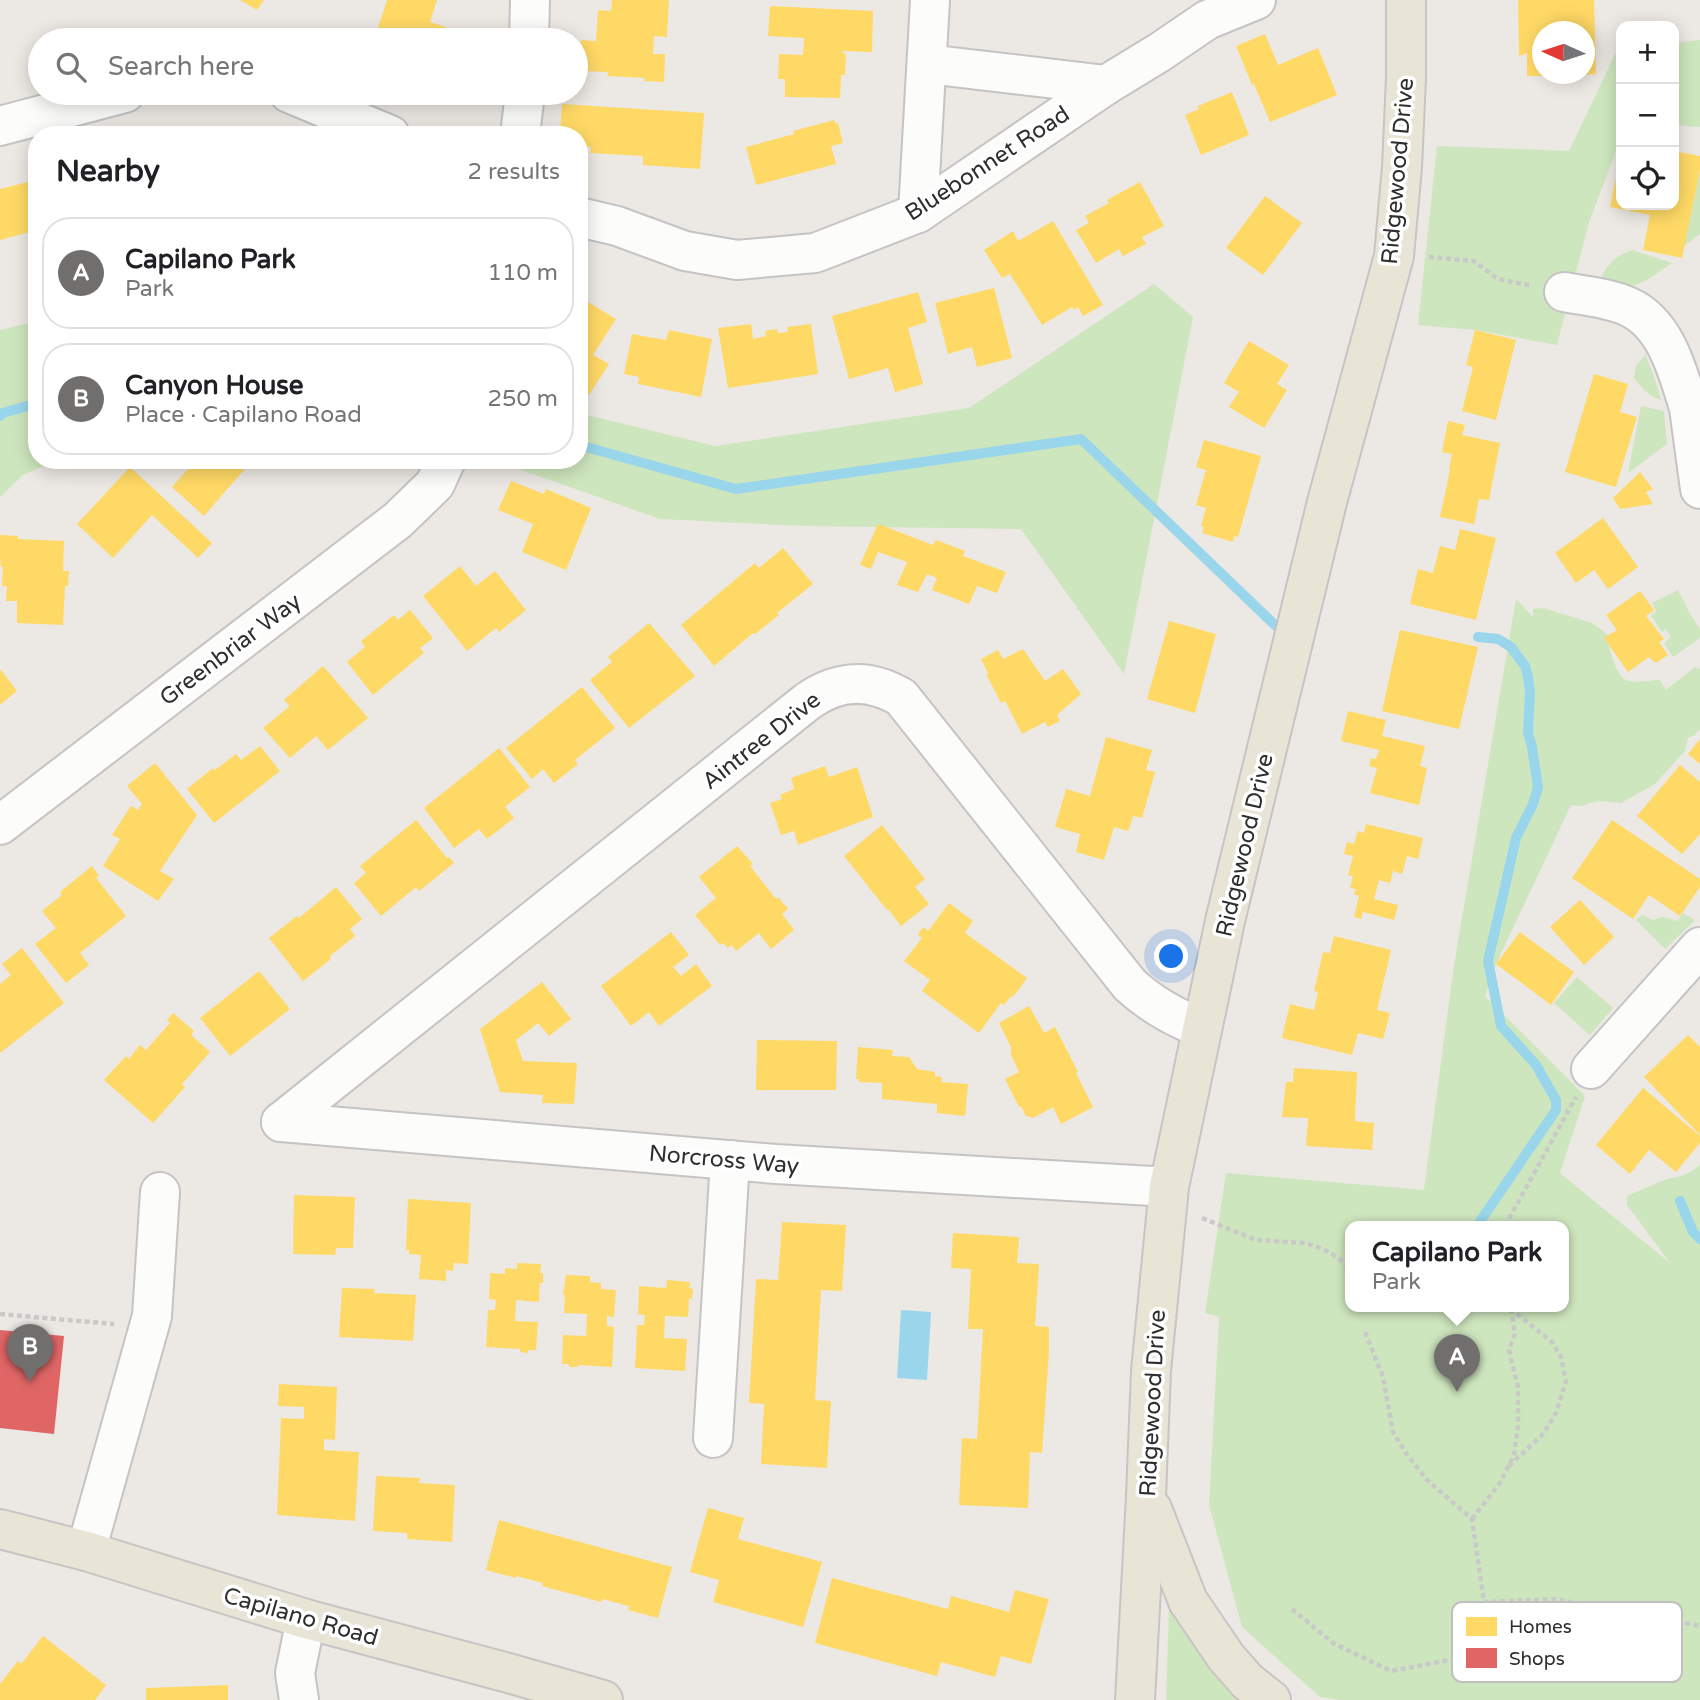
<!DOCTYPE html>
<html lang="en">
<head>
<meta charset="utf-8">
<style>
	:root { --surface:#fff; --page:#f2f2f2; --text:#202124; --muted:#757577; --line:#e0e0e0; --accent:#706f6e }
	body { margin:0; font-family:"Varela Round",sans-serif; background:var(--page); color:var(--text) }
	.controls { position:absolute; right:21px; top:21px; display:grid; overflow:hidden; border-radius:14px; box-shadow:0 4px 18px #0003 }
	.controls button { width:63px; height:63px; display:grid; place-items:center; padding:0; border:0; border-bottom:2px solid var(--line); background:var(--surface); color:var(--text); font:35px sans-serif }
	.compass { position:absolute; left:1532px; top:21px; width:63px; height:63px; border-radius:50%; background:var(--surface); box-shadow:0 4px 18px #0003; rotate:273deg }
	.you { position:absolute; left:1172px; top:957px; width:24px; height:24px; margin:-18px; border:5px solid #fff; border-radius:50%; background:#1a73e8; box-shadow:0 0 0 10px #1a73e833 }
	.badge { display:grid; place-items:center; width:46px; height:46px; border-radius:50%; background:var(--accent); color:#fff; font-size:23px; font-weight:700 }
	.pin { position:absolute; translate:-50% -58px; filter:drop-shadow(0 2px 4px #0008) }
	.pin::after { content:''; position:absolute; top:37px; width:24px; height:21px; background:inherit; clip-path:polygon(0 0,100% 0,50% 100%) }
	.popup { position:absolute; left:1345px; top:1221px; width:224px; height:91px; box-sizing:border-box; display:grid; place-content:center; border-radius:14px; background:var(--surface); filter:drop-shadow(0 2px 5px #0005); font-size:23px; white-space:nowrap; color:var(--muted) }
	.popup b { font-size:26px; color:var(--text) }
	.popup::after { content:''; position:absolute; left:50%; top:100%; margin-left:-14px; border:14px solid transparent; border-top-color:var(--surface) }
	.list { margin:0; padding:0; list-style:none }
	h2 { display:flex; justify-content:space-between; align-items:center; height:91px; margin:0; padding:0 28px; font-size:30px }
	h2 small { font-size:23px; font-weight:400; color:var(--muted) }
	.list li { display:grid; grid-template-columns:46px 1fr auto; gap:21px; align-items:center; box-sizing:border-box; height:112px; margin:0 14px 14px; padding:0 14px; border:2px solid var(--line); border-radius:28px }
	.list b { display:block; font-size:26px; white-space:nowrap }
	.list p { margin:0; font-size:23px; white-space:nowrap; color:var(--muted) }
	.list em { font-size:23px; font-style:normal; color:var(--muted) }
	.icon { flex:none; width:38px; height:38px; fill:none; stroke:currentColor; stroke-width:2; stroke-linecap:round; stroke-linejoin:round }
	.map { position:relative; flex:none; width:1700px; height:1700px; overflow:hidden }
	.search { position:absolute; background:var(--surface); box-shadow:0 4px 18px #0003; left:28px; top:28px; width:560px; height:77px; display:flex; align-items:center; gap:18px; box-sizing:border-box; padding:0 24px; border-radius:38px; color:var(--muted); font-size:26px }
	.panel { position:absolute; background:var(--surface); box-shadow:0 4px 18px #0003; left:28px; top:126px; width:560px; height:343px; border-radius:28px }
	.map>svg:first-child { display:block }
	.green { fill:#cee6be; fill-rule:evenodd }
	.water { fill:#99d6ec }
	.homes { fill:#ffd966 }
	.shops { fill:#e06666 }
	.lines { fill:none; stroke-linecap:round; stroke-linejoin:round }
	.stream { stroke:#99d6ec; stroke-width:10 }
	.minor-casing { stroke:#c5c4c5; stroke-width:42 }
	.major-casing { stroke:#c6c5c4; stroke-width:42 }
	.path { stroke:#c9c9c8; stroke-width:4.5; stroke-dasharray:5 3.5; stroke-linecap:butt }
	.minor { stroke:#fcfcfb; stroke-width:38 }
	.major { stroke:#e8e4d6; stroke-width:38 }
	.labels { text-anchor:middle; stroke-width:7; stroke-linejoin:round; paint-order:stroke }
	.street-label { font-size:23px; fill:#2e2e2e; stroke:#fff }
	.key { fill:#fff; stroke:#c0c0c0; stroke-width:2 }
	.key-label { font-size:19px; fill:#2e2e2e }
</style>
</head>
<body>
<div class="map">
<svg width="1700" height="1700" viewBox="0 0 1700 1700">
	<rect width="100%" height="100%" fill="#ece8e4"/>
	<g class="green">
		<path d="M1700,40V127L1674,125V43Z"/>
		<path d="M1621,47V138L1589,222L1557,345L1475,330L1418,325L1437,146L1569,151L1618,48Z"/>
		<path d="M1700,170V234L1684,246Z"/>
		<path d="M1632,250L1672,263L1647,280L1611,294L1597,286C1607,266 1610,259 1632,250Z"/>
		<path d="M1154,284L1193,317L1124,674L1021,529L805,526L660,519L513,467V460H579V413L715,446L969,408Z"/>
		<path d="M37,321V460H57L23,475L0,497V330Z"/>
		<path d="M1646,354C1650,370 1658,384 1661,400C1649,396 1641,388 1634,378L1636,366Z"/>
		<path d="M1641,406L1664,411L1667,444L1628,473Z"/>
		<path d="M1678,590L1689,612L1700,629V638L1673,657L1664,643L1671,637L1665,629L1662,632L1651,616L1656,611L1652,603Z"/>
		<path d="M1516,599L1533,617V609L1543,608L1592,623L1607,634C1608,645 1615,674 1626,680C1634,684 1651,680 1660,680L1666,690L1695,667L1700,669V729L1695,735L1688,738L1685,751L1655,784L1621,803L1601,801L1589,803L1582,806L1571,805L1496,964L1485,996L1585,1096L1560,1173L1670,1263L1627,1205V1196C1639,1191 1651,1185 1664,1180C1678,1176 1690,1176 1700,1164V1700H1340L1320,1697L1242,1627L1209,1505L1219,1317L1205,1313L1226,1173L1424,1190L1454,965ZM1350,1226H1564V1306H1350Z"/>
		<path d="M1683,913L1695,920L1665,949L1636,920L1642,915L1653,920L1662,917L1678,921Z"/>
		<path d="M1577,977L1613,1008L1590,1035L1554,1003Z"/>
		<path d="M1170,1578L1257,1700H1166Z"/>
	</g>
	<path class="water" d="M901,1310L931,1312L927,1380L897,1378Z"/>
	<g class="homes">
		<path d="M240,0H264L257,10Z"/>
		<path d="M387,0H437L430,22L446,27L442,40H374Z"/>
		<path d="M612,0H669L667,37L654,36L653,54H665L664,82L644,81L645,78L607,76L608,72L580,71L581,40L596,41L598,10L611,11Z"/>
		<path d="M1518,0H1594L1596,74L1584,75V32H1542V76H1527V53L1519,56Z"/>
		<path d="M770,6L873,11L872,52L843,51V53L846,54L845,75H841L840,98L785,97V79H778L779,54L803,55L804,38L768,36Z"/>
		<path d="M1265,34L1278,65L1318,48L1337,95L1270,122L1254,84L1252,85L1236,46Z"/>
		<path d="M1232,92L1249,135L1201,155L1185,115L1199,109L1198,106Z"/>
		<path d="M562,104L704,113L700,169L643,165V156L590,153L591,147L579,146V135H560Z"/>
		<path d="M834,120L835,123H838L843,143L831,146L836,164L756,185L746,147L794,134L793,131Z"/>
		<path d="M187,127L188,135H157V134Z"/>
		<path d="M1674,151L1700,156V170L1682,258L1643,250L1650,215L1610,207L1620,158L1621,205H1674Z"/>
		<path d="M28,182L37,217V230L0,240V189Z"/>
		<path d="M1140,182L1164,226L1142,237L1146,244L1123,256L1119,249L1096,263L1076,230L1089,223L1085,216L1109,203L1107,200Z"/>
		<path d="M1265,196L1302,223L1263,275L1226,248Z"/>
		<path d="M1053,221L1103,305L1083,316L1078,307L1074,310L1072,307L1042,325L1010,274L1002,278L984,250L1013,231L1018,241Z"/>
		<path d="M994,288L1012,358L977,367L972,347L948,354L935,303Z"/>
		<path d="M918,292L927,322L908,328L923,384L895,392L888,368L849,379L832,316Z"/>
		<path d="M583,299L616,319L593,355L609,364L589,395L579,388V304Z"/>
		<path d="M751,324L753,339L766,336L765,331L777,329L778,333L788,332L787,327L811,324L818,374L728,388L718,328Z"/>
		<path d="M669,330L712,339L701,397L638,384L639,377L624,374L632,334L666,340Z"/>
		<path d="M1475,330L1516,340L1496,420L1462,411L1473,367L1466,365Z"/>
		<path d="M1249,341L1289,365L1277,384L1287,390L1264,428L1229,407L1239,392L1224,383Z"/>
		<path d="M1594,374L1628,384L1620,412L1637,417L1616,487L1565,472Z"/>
		<path d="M1448,421L1465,425L1462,435L1500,443L1489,500L1479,499L1474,524L1440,517L1450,470L1449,469L1452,454L1442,452Z"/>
		<path d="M1204,440L1261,456L1238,537L1234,536L1233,542L1202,533L1204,527L1201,526L1206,508L1196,505L1206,470L1196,467Z"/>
		<path d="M196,460H247L250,463L204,516L172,487Z"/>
		<path d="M130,467L212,543L198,558L152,515L113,558L77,524Z"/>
		<path d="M1640,472L1653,489L1646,492L1653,504L1620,509L1613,498Z"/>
		<path d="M511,481L544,494L546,489L591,508L566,570L522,552L533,524L498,510Z"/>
		<path d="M1603,518L1638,567L1608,589L1594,570L1576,583L1555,553Z"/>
		<path d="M878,524L933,545L936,540L965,551L963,556L1006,572L997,593L977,586L969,604L932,590L937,578L927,574L918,592L897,585L907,562L878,552L871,569L860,565Z"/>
		<path d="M1460,529L1496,538L1476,620L1410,604L1418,569L1433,573L1440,546L1455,550Z"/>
		<path d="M0,535L18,536V539L64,541L63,571H69L68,586H65L63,625L17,623V601H6L7,586H2L3,567H1L0,558Z"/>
		<path d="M783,548L813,584L777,613L779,615L755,634L753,633L714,666L681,625L755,563L759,568Z"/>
		<path d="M460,566L476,586L495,571L526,610L499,632L496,628L467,651L423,596Z"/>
		<path d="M1640,591L1654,610L1646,616L1664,639L1659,642L1668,655L1656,663L1649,657L1628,672L1604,638L1617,630L1606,615Z"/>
		<path d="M410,610L433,638L420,648L424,653L373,695L347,662L365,647L361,641L394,615L398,620Z"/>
		<path d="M1169,621L1216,634L1195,713L1147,699Z"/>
		<path d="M649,623L695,676L629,728L590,680L612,662L608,657Z"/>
		<path d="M1400,630L1478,647L1459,729L1382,711Z"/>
		<path d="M1023,649L1045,681L1063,669L1081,694L1057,715L1060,721L1048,727L1045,722L1022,734L1005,701L1001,703L986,674L988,673L981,659L998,650L1003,659Z"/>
		<path d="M323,666L368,718L328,750L316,736L290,758L263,728L290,706L284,700Z"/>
		<path d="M0,669L17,691L0,705Z"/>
		<path d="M582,687L615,728L575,760L578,764L554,783L543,769L532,779L506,748Z"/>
		<path d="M1348,711L1386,720L1382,736L1425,746L1420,766L1427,768L1419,805L1370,793L1377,768L1369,766L1371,758L1376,759L1379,750L1341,741Z"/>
		<path d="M1106,737L1152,750L1146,770L1155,772L1142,818L1133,816L1128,831L1114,827L1104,860L1076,852L1080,834L1055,827L1066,789L1090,796Z"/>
		<path d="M1700,739V764L1688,754Z"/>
		<path d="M260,746L280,771L214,823L187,789L213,768L215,770L236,754L241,760Z"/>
		<path d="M499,748L530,787L505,807L514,818L487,839L479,829L454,848L424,808Z"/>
		<path d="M155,763L197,815L160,871L174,879L158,901L103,866L120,839L112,835L131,806L138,810L142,804L127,786Z"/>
		<path d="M1680,765L1700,782V834L1682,854L1637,816Z"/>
		<path d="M825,766L829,777L857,767L873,817L798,845L794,831L781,835L770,803L782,799L780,795L794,789L791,778Z"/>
		<path d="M416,820L447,858L449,857L454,863L419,891L416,887L381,916L354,883L366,873L360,866Z"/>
		<path d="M1612,820L1700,879V887L1680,916L1649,895L1633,919L1572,878Z"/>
		<path d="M1366,824L1423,838L1418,859L1407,856L1402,874L1393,871L1390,883L1379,880L1374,899L1398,905L1394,920L1363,912L1361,919L1354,917L1359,896L1354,894L1356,889L1350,888L1353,876L1348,875L1353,856L1344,854L1347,842L1354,844L1358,831L1364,833Z"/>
		<path d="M882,825L925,879L915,887L929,904L901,926L888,909L887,910L844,856Z"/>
		<path d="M737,846L753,864L750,866L776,899L778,897L788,909L782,914L794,930L771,949L759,933L736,951L732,945L728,948L723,943L720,945L695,915L716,898L699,877Z"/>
		<path d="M92,866L99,876L96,878L126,916L80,953L89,965L66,983L35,944L56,928L42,911L62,895L60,892Z"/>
		<path d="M336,887L362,919L350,929L355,936L330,956L331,959L303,981L269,938L297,916L299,918Z"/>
		<path d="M1580,900L1614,937L1584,965L1550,927Z"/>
		<path d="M949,903L973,921L965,933L1027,978L1013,997L1011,996L1004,1005L1001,1003L979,1033L922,991L930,980L904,961L922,938L918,935L923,927L928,931Z"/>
		<path d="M671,932L689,955L673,967L681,976L696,964L712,986L659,1026L649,1012L631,1026L601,986Z"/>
		<path d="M1520,932L1574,972L1551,1005L1496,964Z"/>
		<path d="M1334,936L1391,950L1377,1010L1390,1013L1383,1039L1358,1033L1352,1055L1282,1038L1290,1004L1314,1010L1318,992L1314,991L1323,952L1330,953Z"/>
		<path d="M22,948L64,1003L0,1053V984L11,975L2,964Z"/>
		<path d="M259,971L290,1009L230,1056L200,1018Z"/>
		<path d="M542,982L571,1019L549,1036L538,1023L516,1040L523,1061L577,1063L574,1104L542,1103L543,1095L500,1092L480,1029Z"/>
		<path d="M1029,1006L1044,1033L1055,1027L1078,1072L1076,1073L1093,1107L1061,1124L1053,1107L1033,1118L1026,1116L1021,1106L1019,1107L1005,1079L1019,1072L1011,1055V1047L999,1023Z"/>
		<path d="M173,1013L194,1031L191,1035L210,1052L182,1084L185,1087L153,1123L104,1080L126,1056L129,1059L140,1045L146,1050L170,1023L167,1020Z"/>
		<path d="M1688,1035L1700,1047V1135L1644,1077Z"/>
		<path d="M757,1040L837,1041L836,1090H756Z"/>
		<path d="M858,1047L893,1050L892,1056L909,1057L917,1069L935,1072V1076L942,1077L941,1082L968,1084L965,1116L937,1113V1104L882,1099V1083L859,1082V1079H856Z"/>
		<path d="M1294,1068L1357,1072L1355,1121L1374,1123L1372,1150L1306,1146L1308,1118L1282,1117L1286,1082H1293Z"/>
		<path d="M1643,1088L1700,1136V1143L1676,1172L1649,1150L1630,1174L1596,1145Z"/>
		<path d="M294,1195L355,1197L353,1248H336L335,1255L293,1254Z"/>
		<path d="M408,1199L471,1203L468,1264L454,1263L453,1271L446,1270V1281L419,1279L421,1255L409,1254V1250H406Z"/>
		<path d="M782,1222L846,1225L842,1291L821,1290L815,1400L831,1401L827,1468L761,1464L764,1404L749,1403L756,1279L778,1280Z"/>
		<path d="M953,1233L1019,1237L1017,1263L1039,1264L1035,1326L1049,1327V1352L1042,1453L1030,1452L1028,1508L959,1505L962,1438L977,1439L983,1329H968L971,1269L951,1268Z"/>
		<path d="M517,1263L541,1264L540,1273H543V1283H540L539,1302L516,1300L515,1321L538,1322L536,1350H528V1353L520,1352V1349L486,1347L488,1310H495L496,1300L489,1299L490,1273L505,1274V1268L517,1269Z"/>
		<path d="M566,1275L590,1276V1282L601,1283V1289L616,1290L614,1317L607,1316V1326L614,1327L612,1367L578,1365V1367H569V1364H562L563,1335L586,1336L587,1314L564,1313L565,1295L563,1294Z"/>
		<path d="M667,1280L690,1282L689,1288L693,1289L692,1299L689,1298L688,1317L665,1316L664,1338L687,1339L685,1371L635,1368L637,1325H644L645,1315L638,1314L639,1286L666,1288Z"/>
		<path d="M342,1288L375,1289L374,1293L416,1295L413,1341L339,1337Z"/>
		<path d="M279,1384L337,1387L335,1440L324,1439V1450L359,1452L355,1521L277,1515L281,1418L304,1419V1407L278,1406Z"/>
		<path d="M376,1476L420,1478L419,1483L455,1485L452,1542L407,1539V1533L373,1531Z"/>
		<path d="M708,1508L744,1518L738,1539L822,1562L803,1627L713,1602L719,1580L690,1572Z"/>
		<path d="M499,1520L672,1567L658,1618L628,1610L629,1606L602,1599L601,1602L542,1586L543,1583L516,1576V1578L486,1570Z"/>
		<path d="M832,1578L948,1609L951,1596L1009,1612L1015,1590L1049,1599L1031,1664L1001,1656L995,1677L941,1662L937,1676L815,1643Z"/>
		<path d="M43,1636L106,1685L95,1700H0V1684L18,1661L21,1664Z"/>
		<path d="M228,1685V1700H146V1688Z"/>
	</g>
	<path class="shops" d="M0,1330L64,1336L54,1434L0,1428Z"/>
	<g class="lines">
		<g class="stream">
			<path d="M0,416L3,413L37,403"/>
			<path d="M579,445L736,489L1081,439L1278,628L1285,627"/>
			<path d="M1680,1201L1693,1232L1700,1239"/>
			<path d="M1477,1226L1556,1110V1100L1536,1065L1501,1026L1488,961L1516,838L1533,804L1538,787L1532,747L1528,733L1530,692L1528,677L1525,666L1511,647L1498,639L1478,637"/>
		</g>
		<g class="minor-casing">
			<g id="minor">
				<path d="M529,40L530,0"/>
				<path d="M927,64L1106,85"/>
				<path d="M289,93L390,135"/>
				<path d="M0,126L125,93"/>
				<path d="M520,135L525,93"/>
				<path d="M918,213L930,0"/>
				<path d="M579,217L617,226L685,251L737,260L815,253L918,213L1106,85L1160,52L1207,20L1256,0"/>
				<path d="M1564,292C1585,296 1610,298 1629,307C1666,324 1678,372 1689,408L1700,489"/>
				<path d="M0,825L398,520L435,484L446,460"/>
				<path d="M1591,1069L1700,947"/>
				<path d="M281,1122L808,701C829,686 855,679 881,688C888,690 895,694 901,697L1130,985C1152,1005 1175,1018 1202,1028"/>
				<path d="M281,1122L776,1164L1169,1187"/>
				<path d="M713,1438L730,1160"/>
				<path d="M86,1551L152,1316L160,1192"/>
				<path d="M299,1700L295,1673L306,1619"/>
			</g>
		</g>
		<g class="major-casing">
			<g id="major">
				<path d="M1152,1509L1188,1601L1226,1657L1247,1681L1271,1700"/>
				<path d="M0,1529L86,1551L306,1619L512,1674L603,1700"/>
				<path d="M1135,1700L1146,1496L1151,1371L1169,1187L1225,921L1327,502L1394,256L1402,167L1406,78V0"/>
			</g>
		</g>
		<g class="path">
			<path d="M1429,257L1474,261L1498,279L1533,286"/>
			<path d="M1202,1218L1256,1240L1304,1243L1315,1246L1329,1252L1350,1267"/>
			<path d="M1505,1226L1576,1097"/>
			<path d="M0,1314L114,1324"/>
			<path d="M1365,1332L1383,1377L1393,1432L1406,1453L1427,1480L1472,1519L1484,1602L1555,1599L1700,1626"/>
			<path d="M1509,1466L1544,1433L1556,1413L1566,1381L1561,1357L1552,1342L1512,1310"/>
			<path d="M1472,1519L1500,1483L1514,1455L1518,1425V1387L1509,1350L1515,1334L1511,1309L1509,1306"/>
			<path d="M1292,1609L1333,1643L1391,1671L1476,1655L1484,1602"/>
		</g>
		<use href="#minor" class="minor"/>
		<use href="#major" class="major"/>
	</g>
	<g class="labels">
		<g class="street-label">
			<text transform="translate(987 163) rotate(-33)" y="8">Bluebonnet Road</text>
			<text transform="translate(1397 171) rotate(-85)" y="8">Ridgewood Drive</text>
			<text transform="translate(230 649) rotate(-37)" y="8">Greenbriar Way</text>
			<text transform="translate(761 740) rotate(-38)" y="8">Aintree Drive</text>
			<text transform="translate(1244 845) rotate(-77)" y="8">Ridgewood Drive</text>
			<text transform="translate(724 1159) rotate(5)" y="8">Norcross Way</text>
			<text transform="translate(1152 1403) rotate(-87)" y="8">Ridgewood Drive</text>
			<text transform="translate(301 1616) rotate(16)" y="8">Capilano Road</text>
		</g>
	</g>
	<rect x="1452" y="1602" width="230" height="80" rx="10" class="key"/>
	<rect x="1466" y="1617" width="31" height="19" fill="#ffd966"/>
	<rect x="1466" y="1648" width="31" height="20" fill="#e06666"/>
	<g class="key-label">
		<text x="1509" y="1633">Homes</text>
		<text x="1509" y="1665">Shops</text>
	</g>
</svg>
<div class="controls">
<button>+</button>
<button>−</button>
<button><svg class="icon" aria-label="locate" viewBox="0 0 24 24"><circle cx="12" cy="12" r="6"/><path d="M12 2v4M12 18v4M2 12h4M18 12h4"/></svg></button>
</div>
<svg class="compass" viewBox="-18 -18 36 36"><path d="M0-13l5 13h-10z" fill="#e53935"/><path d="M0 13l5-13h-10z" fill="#757577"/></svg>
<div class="you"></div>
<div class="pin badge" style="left:1457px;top:1392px">A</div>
<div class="popup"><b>Capilano Park</b>Park</div>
<div class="pin badge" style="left:30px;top:1382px">B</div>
<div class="search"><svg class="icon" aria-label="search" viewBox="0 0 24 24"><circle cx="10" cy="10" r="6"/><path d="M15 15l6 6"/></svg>Search here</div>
<section class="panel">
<h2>Nearby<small>2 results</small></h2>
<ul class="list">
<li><span class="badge">A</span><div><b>Capilano Park</b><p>Park</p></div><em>110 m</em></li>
<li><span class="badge">B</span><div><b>Canyon House</b><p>Place · Capilano Road</p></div><em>250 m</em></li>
</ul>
</section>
</div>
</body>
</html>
